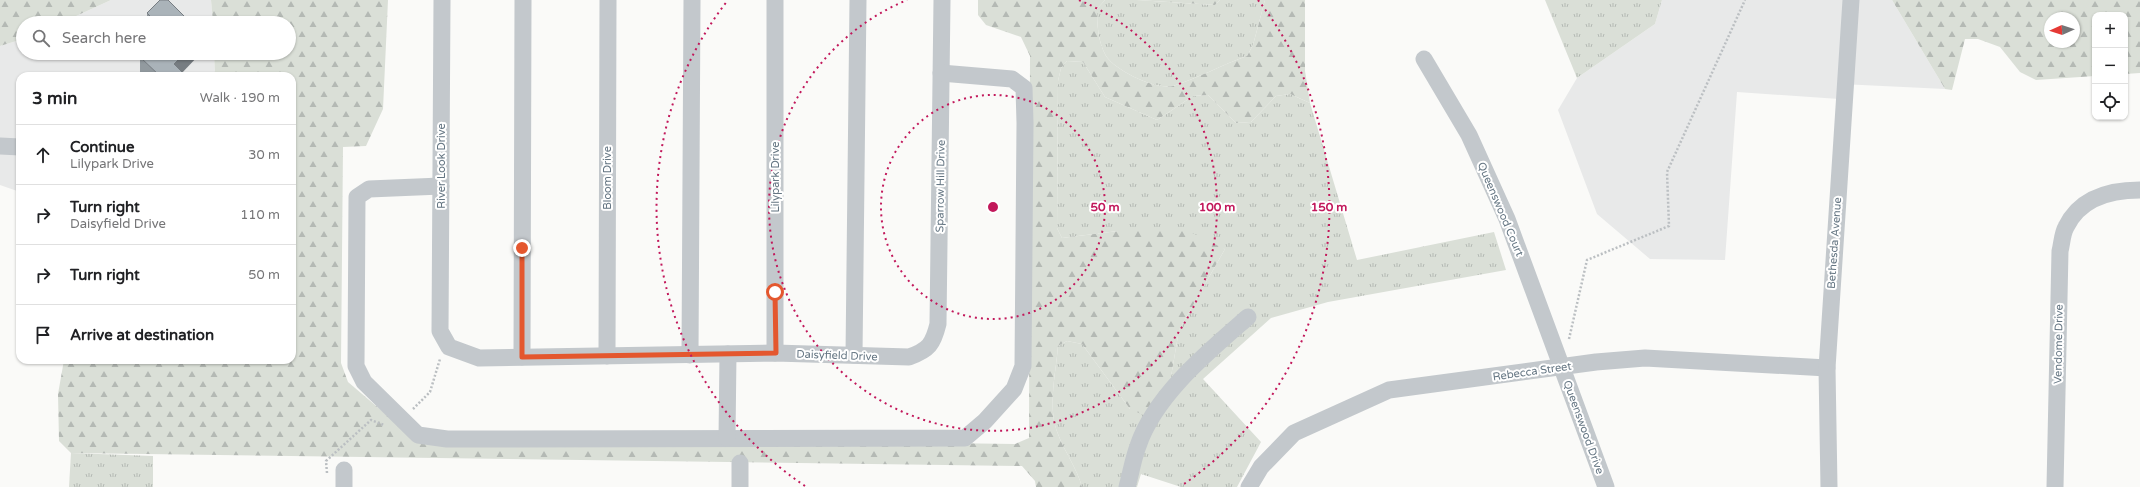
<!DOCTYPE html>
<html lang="en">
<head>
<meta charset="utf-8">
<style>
	:root { --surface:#fff; --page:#f6f6f6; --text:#202124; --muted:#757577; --line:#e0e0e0 }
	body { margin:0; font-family:"Varela Round",sans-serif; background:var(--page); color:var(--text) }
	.controls { position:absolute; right:12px; top:12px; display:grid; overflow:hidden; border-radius:8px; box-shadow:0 1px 3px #0004 }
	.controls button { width:36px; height:36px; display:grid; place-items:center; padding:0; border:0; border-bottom:1px solid var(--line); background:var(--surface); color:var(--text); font:20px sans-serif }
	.compass { position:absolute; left:2044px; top:12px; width:36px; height:36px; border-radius:50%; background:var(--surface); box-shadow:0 1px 3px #0004; rotate:267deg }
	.stop { position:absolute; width:12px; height:12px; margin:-9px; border:3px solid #e4572e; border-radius:50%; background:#fff }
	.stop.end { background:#e4572e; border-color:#fff; box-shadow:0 1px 4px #0008 }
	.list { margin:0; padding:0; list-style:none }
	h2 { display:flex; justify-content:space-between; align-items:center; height:52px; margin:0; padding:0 16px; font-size:17px }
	h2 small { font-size:13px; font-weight:400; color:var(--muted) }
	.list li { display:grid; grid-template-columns:26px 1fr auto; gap:12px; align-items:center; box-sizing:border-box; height:60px; padding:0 16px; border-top:1px solid var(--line) }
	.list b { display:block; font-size:15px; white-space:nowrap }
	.list p { margin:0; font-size:13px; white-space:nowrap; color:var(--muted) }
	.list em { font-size:13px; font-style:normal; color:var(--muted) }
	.icon { flex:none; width:22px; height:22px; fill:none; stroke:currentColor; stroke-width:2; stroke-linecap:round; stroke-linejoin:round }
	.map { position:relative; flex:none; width:2140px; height:487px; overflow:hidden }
	.search { position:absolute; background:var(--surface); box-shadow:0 1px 3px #0004; left:16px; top:16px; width:280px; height:44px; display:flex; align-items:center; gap:10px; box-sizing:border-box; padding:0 14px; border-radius:22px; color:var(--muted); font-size:15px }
	.panel { position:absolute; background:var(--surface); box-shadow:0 1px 3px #0004; left:16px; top:72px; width:280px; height:292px; border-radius:12px }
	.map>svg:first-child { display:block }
	.built { fill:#e8e9e9 }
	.grass { fill:url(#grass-tufts) }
	.forest { fill:url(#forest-firs); fill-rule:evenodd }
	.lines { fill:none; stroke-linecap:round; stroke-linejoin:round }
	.path { stroke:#bbbfc2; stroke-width:2.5; stroke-dasharray:2 2; stroke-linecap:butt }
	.minor { stroke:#c3c8cc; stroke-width:17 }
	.wall { fill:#929a9f }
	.shaded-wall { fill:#777d82 }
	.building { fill:#aab3b9; stroke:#777d82 }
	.route { stroke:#e4572e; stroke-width:5 }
	.ring { fill:none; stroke:#c2185b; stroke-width:2; stroke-dasharray:2 4 }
	.labels { text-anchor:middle; stroke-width:4; stroke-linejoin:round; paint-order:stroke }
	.street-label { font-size:11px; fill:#657683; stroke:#fff }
	.centre { fill:#c2185b; stroke:#fff; stroke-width:2 }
	.ring-label { font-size:12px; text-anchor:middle; font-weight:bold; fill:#c2185b; stroke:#fff; stroke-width:4; stroke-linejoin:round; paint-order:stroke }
</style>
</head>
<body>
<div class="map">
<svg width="2140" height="487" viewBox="0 0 2140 487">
	<defs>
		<pattern id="grass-tufts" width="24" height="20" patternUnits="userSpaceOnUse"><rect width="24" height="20" fill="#dadfd7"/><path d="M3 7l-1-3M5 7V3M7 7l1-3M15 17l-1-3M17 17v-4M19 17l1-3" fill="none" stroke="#b4b9b4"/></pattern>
		<pattern id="forest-firs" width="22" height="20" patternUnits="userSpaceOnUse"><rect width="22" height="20" fill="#dadfd7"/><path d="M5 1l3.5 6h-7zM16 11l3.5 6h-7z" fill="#b4b9b4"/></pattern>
	</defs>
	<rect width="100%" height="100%" fill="#fafaf8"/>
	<g class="built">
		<path d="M111,0H211L213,23H61Z"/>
		<path d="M1662,0H1892L1945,89L1841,84L1839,99L1737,92L1725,260L1650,259L1597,214L1558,110L1577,78L1655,24Z"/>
		<path d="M23,39V53H214L215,76H20V192L0,185V46Z"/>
	</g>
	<g class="grass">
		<path d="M1105,0H1137L1215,5L1220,0H1265L1253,45L1247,56C1222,65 1198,78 1173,86C1156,90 1116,71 1106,56C1098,42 1097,24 1097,9Z"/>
		<path d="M1545,0H1662L1655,24L1577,78Z"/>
		<path d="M1067,61L1083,62L1105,97L1157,120L1193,96L1208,95L1236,123L1251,122L1276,96L1290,94L1310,103L1357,260L1494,232L1506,270L1328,302L1271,318L1203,379L1261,442L1237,487H1181L1141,474L1137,487H1082C1077,468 1065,453 1058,434C1047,408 1056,373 1058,346L1067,341L1082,344L1130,409L1167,400L1179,330L1225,249L1118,231L1062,238L1057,228L1058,81L1061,68Z"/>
		<path d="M71,453L153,456V487H69Z"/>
	</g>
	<g class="forest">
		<path d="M0,0H111L61,23H23V39L0,46Z"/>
		<path d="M211,0H388L383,109L366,146L343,147L341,363L348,382L402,428L429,436L1015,444L1029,438L1030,56L1021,37L986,25L978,15V0H1105L1097,9C1097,24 1098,42 1106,56C1116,71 1156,90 1173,86C1198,78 1222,65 1247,56L1253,45L1265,0H1305V71L1310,103L1290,94L1276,96L1251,122L1236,123L1208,95L1193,96L1157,120L1105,97L1083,62L1067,61L1061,68L1058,81L1057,228L1062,238L1118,231H1188L1225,249L1179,330L1167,400L1150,418L1130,409L1082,344L1067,341L1058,346C1056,373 1047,408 1058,434C1065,453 1077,468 1082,487H1036L1035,481L1022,466L71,453L59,441L58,394L64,360H292V76H215L214,53H289V23H213Z"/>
		<path d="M1137,0H1220L1215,5Z"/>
		<path d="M1892,0H2140V73L2125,74V15H2095V76L2036,80L2020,72L2000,47L1978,39H1965L1952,90L1945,89ZM2050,18H2074V42H2050Z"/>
	</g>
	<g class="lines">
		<g class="path">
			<path d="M1569,339L1587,260L1669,226L1667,172L1745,0"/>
			<path d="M413,409L430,392L440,359"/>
			<path d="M327,473L326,461L371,420L384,425"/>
		</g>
		<g class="minor">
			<path d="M442,0L440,331L449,347L479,358L775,353L909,357C929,350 933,344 938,324L942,0"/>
			<path d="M775,0V353"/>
			<path d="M1424,59L1469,135L1507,219L1606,487"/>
			<path d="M0,146L20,147"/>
			<path d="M441,186L369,189L357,197L356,366L364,382L418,435L447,439L965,438L985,421L1014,389L1023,366L1025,123L1024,88L1012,79L941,73"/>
			<path d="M690,355L692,0"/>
			<path d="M854,355L858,0"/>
			<path d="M607,356L608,0"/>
			<path d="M522,357L523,0"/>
			<path d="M727,438L728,354"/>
			<path d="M344,487V470"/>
			<path d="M740,487V463"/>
			<path d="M1127,487C1131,473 1133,459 1138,446C1155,395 1209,351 1248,317"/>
			<path d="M1249,487L1261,467L1294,433L1389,390L1596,362L1645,358L1827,368"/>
			<path d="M1829,487L1827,368L1851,0"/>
			<path d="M2055,487L2060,251C2062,244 2062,234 2066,227C2080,198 2110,190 2140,190"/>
		</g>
	</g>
	<g class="wall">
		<path d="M147,13L191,23H147Z"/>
		<path d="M140,57L182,72L186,76H143L140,74Z"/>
	</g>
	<path class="shaded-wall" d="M185,53H201L179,76L174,64Z"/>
	<g class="building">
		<path d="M160,0H168L191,23H157L147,13Z"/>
		<path d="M144,53H185L174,64L186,76H160L140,57Z"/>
	</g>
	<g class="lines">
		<path class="route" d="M522,248V357L776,353L775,292"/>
	</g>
	<g class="ring">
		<circle cx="993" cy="207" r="112"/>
		<path d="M1079 0A224 224 0 1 1 907 0"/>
		<path d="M805 486A336 336 0 0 1 728 0M1258 0A336 336 0 0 1 1181 486"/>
	</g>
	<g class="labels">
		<g class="street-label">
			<text transform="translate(441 166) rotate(-90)" y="4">River Look Drive</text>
			<text transform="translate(775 177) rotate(-90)" y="4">Lilypark Drive</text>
			<text transform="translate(607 178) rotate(-90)" y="4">Bloom Drive</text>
			<text transform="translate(940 186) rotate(-89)" y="4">Sparrow Hill Drive</text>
			<text transform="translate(1501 209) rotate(67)" y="4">Queenswood Court</text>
			<text transform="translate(1834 243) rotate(-86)" y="4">Bethesda Avenue</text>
			<text transform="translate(2058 344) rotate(-89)" y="4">Vendome Drive</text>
			<text transform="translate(837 355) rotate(2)" y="4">Daisyfield Drive</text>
			<text transform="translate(1532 371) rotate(-8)" y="4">Rebecca Street</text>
			<text transform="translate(1584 427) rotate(70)" y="4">Queenswood Drive</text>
		</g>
	</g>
	<circle cx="993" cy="207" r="6" class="centre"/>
	<g class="ring-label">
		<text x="1105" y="211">50 m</text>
		<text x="1217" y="211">100 m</text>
		<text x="1329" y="211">150 m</text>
	</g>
</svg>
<div class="controls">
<button>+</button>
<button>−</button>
<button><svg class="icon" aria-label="locate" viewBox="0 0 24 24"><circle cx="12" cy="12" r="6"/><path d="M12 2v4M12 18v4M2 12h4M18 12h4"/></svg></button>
</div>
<svg class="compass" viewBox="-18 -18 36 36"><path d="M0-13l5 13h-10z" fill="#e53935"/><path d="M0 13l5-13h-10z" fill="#757577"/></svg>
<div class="stop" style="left:775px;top:292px"></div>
<div class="stop end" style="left:522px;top:248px"></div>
<div class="search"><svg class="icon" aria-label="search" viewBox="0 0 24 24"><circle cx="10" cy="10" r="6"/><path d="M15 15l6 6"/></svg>Search here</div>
<section class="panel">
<h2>3 min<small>Walk · 190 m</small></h2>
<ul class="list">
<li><svg class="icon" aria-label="ahead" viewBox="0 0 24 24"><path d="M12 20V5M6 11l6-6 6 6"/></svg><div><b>Continue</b><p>Lilypark Drive</p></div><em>30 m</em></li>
<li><svg class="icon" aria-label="right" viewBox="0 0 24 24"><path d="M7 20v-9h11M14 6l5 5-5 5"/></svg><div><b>Turn right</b><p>Daisyfield Drive</p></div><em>110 m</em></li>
<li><svg class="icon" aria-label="right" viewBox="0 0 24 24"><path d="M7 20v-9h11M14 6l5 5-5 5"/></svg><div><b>Turn right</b></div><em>50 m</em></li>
<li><svg class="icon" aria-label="arrive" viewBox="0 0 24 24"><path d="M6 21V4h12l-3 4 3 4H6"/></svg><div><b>Arrive at destination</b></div></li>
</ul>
</section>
</div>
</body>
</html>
